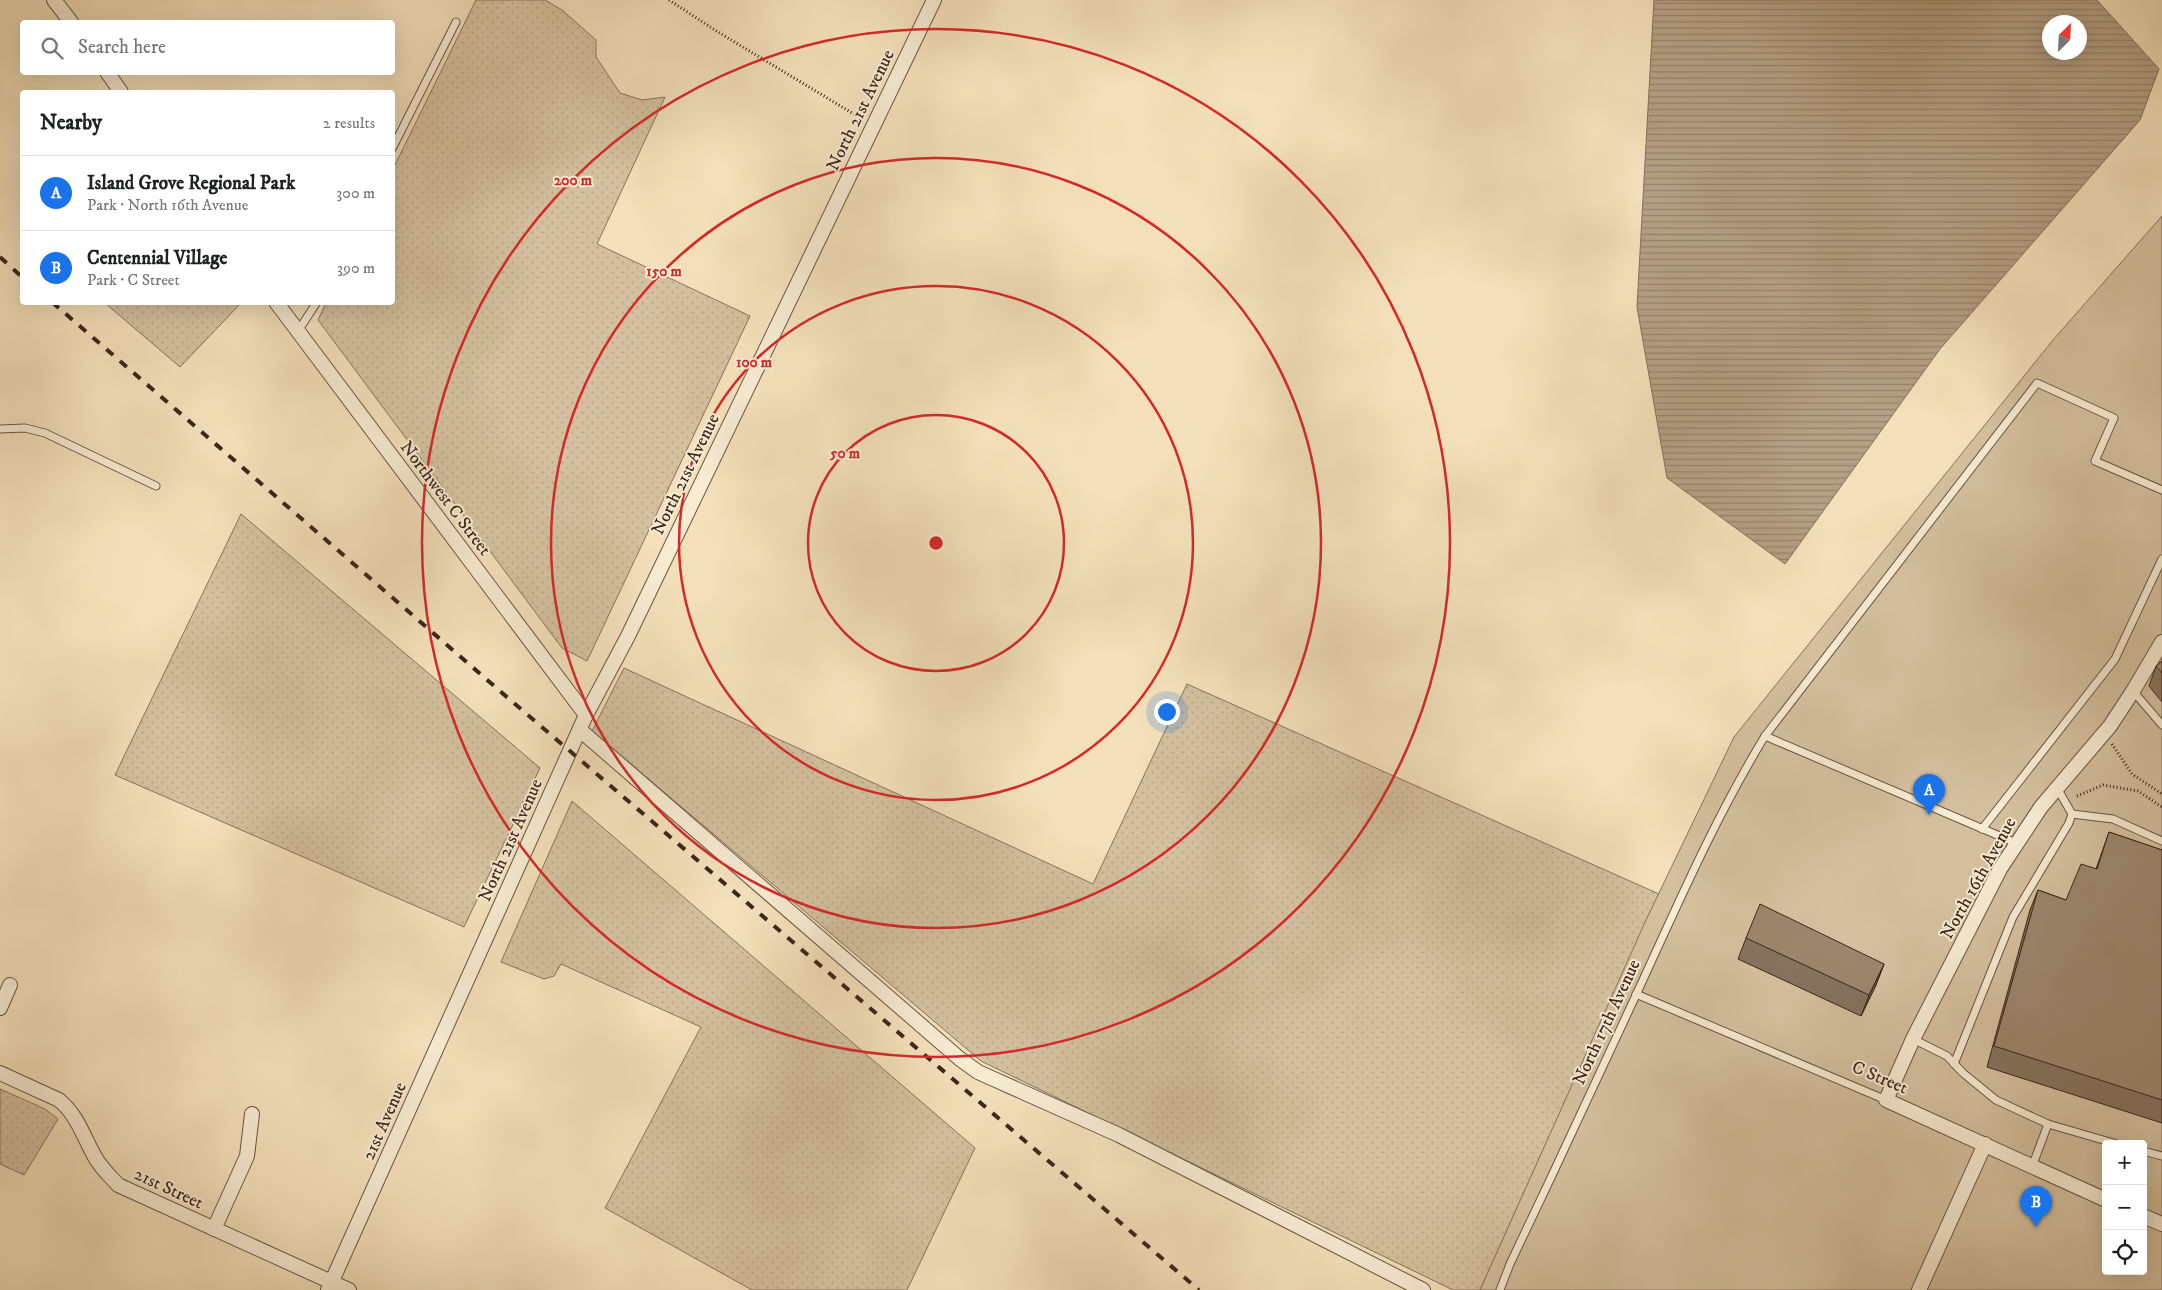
<!DOCTYPE html>
<html lang="en">
<head>
<meta charset="utf-8">
<style>
	:root { --surface:#fff; --page:#f2f2f2; --text:#202124; --muted:#757577; --line:#e0e0e0; --accent:#1a73e8 }
	body { margin:0; font-family:"IM FELL DW Pica",serif; background:var(--page); color:var(--text) }
	.controls { position:absolute; right:15px; bottom:15px; display:grid; overflow:hidden; border-radius:5px; box-shadow:0 5px 20px #0002 }
	.controls button { width:45px; height:45px; display:grid; place-items:center; padding:0; border:0; border-bottom:1px solid var(--line); background:var(--surface); color:var(--text); font:25px sans-serif }
	.compass { position:absolute; left:2042px; top:15px; width:45px; height:45px; border-radius:50%; background:var(--surface); box-shadow:0 5px 20px #0002; rotate:24deg }
	.you { position:absolute; left:1166px; top:711px; width:18px; height:18px; margin:-12px; border:4px solid #fff; border-radius:50%; background:#1a73e8; box-shadow:0 0 0 8px #1a73e833 }
	.badge { display:grid; place-items:center; width:32px; height:32px; border-radius:50%; background:var(--accent); color:#fff; font-size:16px; font-weight:700 }
	.pin { position:absolute; translate:-50% -41px; filter:drop-shadow(0 1px 2px #0008) }
	.pin::after { content:''; position:absolute; top:26px; width:18px; height:15px; background:inherit; clip-path:polygon(0 0,100% 0,50% 100%) }
	.list { margin:0; padding:0; list-style:none }
	h2 { display:flex; justify-content:space-between; align-items:center; height:65px; margin:0; padding:0 20px; font-size:21px }
	h2 small { font-size:16px; font-weight:400; color:var(--muted) }
	.list li { display:grid; grid-template-columns:32px 1fr auto; gap:15px; align-items:center; box-sizing:border-box; height:75px; padding:0 20px; border-top:1px solid var(--line) }
	.list b { display:block; font-size:19px; white-space:nowrap }
	.list p { margin:0; font-size:16px; white-space:nowrap; color:var(--muted) }
	.list em { font-size:16px; font-style:normal; color:var(--muted) }
	.icon { flex:none; width:28px; height:28px; fill:none; stroke:currentColor; stroke-width:2; stroke-linecap:round; stroke-linejoin:round }
	.map { position:relative; flex:none; width:2162px; height:1290px; overflow:hidden }
	.search { position:absolute; background:var(--surface); box-shadow:0 5px 20px #0002; left:20px; top:20px; width:375px; height:55px; display:flex; align-items:center; gap:12px; box-sizing:border-box; padding:0 18px; border-radius:5px; color:var(--muted); font-size:19px }
	.panel { position:absolute; background:var(--surface); box-shadow:0 5px 20px #0002; left:20px; top:90px; width:375px; height:215px; border-radius:5px }
	.map>svg:first-child { display:block }
	.grass { fill:url(#grass-dots); stroke:#88725c }
	.park { fill:#d4c09f; stroke:#88725c; fill-rule:evenodd }
	.water { fill:url(#water-rules); stroke:#846f5a; fill-rule:evenodd }
	.lines { fill:none; stroke-linecap:round; stroke-linejoin:round }
	.lane-casing { stroke:#695442; stroke-width:9 }
	.street-casing { stroke:#695442; stroke-width:16 }
	.path { stroke:#3b251a; stroke-width:3; stroke-dasharray:1 2.5; stroke-linecap:butt }
	.lane { stroke:#f7ebd2; stroke-width:7 }
	.street { stroke:#f7ebd2; stroke-width:14 }
	.rail { stroke:#3b251a; stroke-width:4; stroke-dasharray:9 9; stroke-linecap:butt }
	.wall { fill:#85735e; stroke:#3b251a }
	.shaded-wall { fill:#6c5e4c; stroke:#3b251a }
	.building { fill:#9b866d; stroke:#3b251a }
	.ring { fill:none; stroke:#d62828; stroke-width:2.5 }
	.labels { text-anchor:middle; stroke-width:4; stroke-linejoin:round; paint-order:stroke }
	.street-label { font-size:18px; fill:#3b251a; stroke:#f7ebd2 }
	.centre { fill:#d62828; stroke:#f7ebd2; stroke-width:2.5 }
	.ring-label { font-size:15px; text-anchor:middle; font-weight:bold; fill:#d62828; stroke:#f7ebd2; stroke-width:4; stroke-linejoin:round; paint-order:stroke }
</style>
</head>
<body>
<div class="map">
<svg width="2162" height="1290" viewBox="0 0 2162 1290">
	<defs>
		<pattern id="grass-dots" width="8" height="8" patternUnits="userSpaceOnUse" patternTransform="scale(1.25)"><rect width="8" height="8" fill="#d4c09f"/><path d="M2 2h.1M6 6h.1" fill="none" stroke="#b7a588" stroke-width="1.8" stroke-linecap="round"/></pattern>
		<pattern id="water-rules" width="6" height="5" patternUnits="userSpaceOnUse" patternTransform="scale(1.25)"><rect width="6" height="5" fill="#b4a084"/><path d="M0 2.5h6" fill="none" stroke="#94826b"/></pattern>
	</defs>
	<rect width="100%" height="100%" fill="#f3e0ba"/>
	<filter id="stains"><feTurbulence type="fractalNoise" baseFrequency=".004" numOctaves="4"/><feColorMatrix values="0 0 0 0 .2 0 0 0 0 .09 0 0 0 0 .02 0 0 0 .5 -.17"/></filter>
	<radialGradient id="worn" r=".72"><stop offset=".6" stop-color="#630" stop-opacity="0"/><stop offset="1" stop-color="#630" stop-opacity=".3"/></radialGradient>
	<g class="grass">
		<path d="M476,0H545L562,10L596,40V57L620,93L642,100L665,97L597,244L750,316L587,661L562,648L318,320L326,303L392,302L393,169Z"/>
		<path d="M105,303H241L180,367Z"/>
		<path d="M241,514L540,768L464,927L115,775Z"/>
		<path d="M624,668L1093,884L1187,684L1659,894L1480,1290H1453L981,1061L592,731Z"/>
		<path d="M572,801L975,1148L907,1290H752L605,1208L701,1027L561,964L554,976L544,979L501,962Z"/>
		<path d="M0,1089L45,1109L58,1119L24,1175L0,1164Z"/>
	</g>
	<path class="park" d="M2162,216V1290H1480L1646,920L1734,737L2053,340ZM2106,1144H2143V1271H2106Z"/>
	<path class="water" d="M1654,0H2097L2159,69L2140,120L1940,349L1785,564L1667,478L1637,307ZM2050,22H2080V52H2050Z"/>
	<g class="lines">
		<g class="lane-casing">
			<g id="lane">
				<path d="M392,149L456,22"/>
				<path d="M298,331L317,302"/>
				<path d="M0,429L25,428L45,433L156,486"/>
				<path d="M2133,691L2162,725"/>
				<path d="M1765,736L2016,843"/>
				<path d="M2072,814L2113,819L2162,841"/>
				<path d="M1982,829L2115,659L2162,559"/>
				<path d="M1636,994L1886,1100"/>
				<path d="M1913,1039L1947,1056L1963,1073L1996,1100L2048,1124L2117,1144"/>
				<path d="M1954,1064L2013,917L2069,823L2072,814L2057,788"/>
				<path d="M2143,1151L2162,1156"/>
				<path d="M2032,1167L2048,1124"/>
				<path d="M1500,1290L1510,1264C1553,1174 1595,1084 1637,993C1677,906 1715,818 1765,736L2037,383L2114,418L2095,461L2162,490"/>
			</g>
		</g>
		<g class="street-casing">
			<g id="street">
				<path d="M54,0L71,22"/>
				<path d="M107,72L121,92"/>
				<path d="M276,302L586,715"/>
				<path d="M580,730L960,1059L978,1072L1119,1135L1423,1290"/>
				<path d="M0,1008L10,985"/>
				<path d="M0,1073L59,1100C78,1116 83,1136 95,1157C101,1168 110,1176 118,1185L349,1290"/>
				<path d="M2106,1200L1886,1100L1913,1039L2000,869L2041,807L2110,726L2133,691L2162,642"/>
				<path d="M2143,1216L2162,1224"/>
				<path d="M214,1229L247,1156L252,1114"/>
				<path d="M328,1290L586,715L628,636L934,0"/>
				<path d="M1919,1290L1985,1144"/>
			</g>
		</g>
		<g class="path">
			<path d="M669,0L718,32L862,119"/>
			<path d="M2112,744L2132,774L2162,794"/>
			<path d="M2077,796L2103,785L2138,791L2162,807"/>
		</g>
		<use href="#lane" class="lane"/>
		<use href="#street" class="street"/>
		<g class="rail">
			<path d="M0,257L22,277"/>
			<path d="M52,302L508,698L1199,1290"/>
		</g>
	</g>
	<g class="wall">
		<path d="M2162,661V702L2149,686L2156,666Z"/>
		<path d="M2109,832L2162,850V1123L1987,1067L2030,910L2038,890L2066,900L2096,869Z"/>
		<path d="M1746,938L1884,964L1876,985L1861,1016L1738,959Z"/>
	</g>
	<path class="shaded-wall" d="M1884,964L1876,985L1861,1016L1869,995Z"/>
	<g class="building">
		<path d="M2162,661V673L2156,666Z"/>
		<path d="M2109,832L2162,850V1100L1994,1046L2038,890L2066,900L2081,864L2097,869Z"/>
		<path d="M1760,904L1884,964L1869,995L1746,938Z"/>
	</g>
	<g class="ring">
		<circle cx="936" cy="543" r="128"/>
		<circle cx="936" cy="543" r="257"/>
		<circle cx="936" cy="543" r="385"/>
		<circle cx="936" cy="543" r="514"/>
	</g>
	<g class="labels">
		<g class="street-label">
			<text transform="translate(860 110) rotate(-64)" y="6">North 21st Avenue</text>
			<text transform="translate(685 474) rotate(-64)" y="6">North 21st Avenue</text>
			<text transform="translate(446 498) rotate(53)" y="6">Northwest C Street</text>
			<text transform="translate(510 840) rotate(-66)" y="6">North 21st Avenue</text>
			<text transform="translate(1978 878) rotate(-61)" y="6">North 16th Avenue</text>
			<text transform="translate(1606 1022) rotate(-65)" y="6">North 17th Avenue</text>
			<text transform="translate(1880 1077) rotate(23)" y="6">C Street</text>
			<text transform="translate(384 1121) rotate(-66)" y="6">21st Avenue</text>
			<text transform="translate(169 1188) rotate(25)" y="6">21st Street</text>
		</g>
	</g>
	<circle cx="936" cy="543" r="8" class="centre"/>
	<g class="ring-label">
		<text x="573" y="185">200 m</text>
		<text x="664" y="276">150 m</text>
		<text x="754" y="367">100 m</text>
		<text x="845" y="458">50 m</text>
	</g>
	<rect width="100%" height="100%" filter="url(#stains)"/>
	<rect width="100%" height="100%" fill="url(#worn)"/>
</svg>
<div class="controls">
<button>+</button>
<button>−</button>
<button><svg class="icon" aria-label="locate" viewBox="0 0 24 24"><circle cx="12" cy="12" r="6"/><path d="M12 2v4M12 18v4M2 12h4M18 12h4"/></svg></button>
</div>
<svg class="compass" viewBox="-18 -18 36 36"><path d="M0-13l5 13h-10z" fill="#e53935"/><path d="M0 13l5-13h-10z" fill="#757577"/></svg>
<div class="you"></div>
<div class="pin badge" style="left:1929px;top:815px">A</div>
<div class="pin badge" style="left:2036px;top:1227px">B</div>
<div class="search"><svg class="icon" aria-label="search" viewBox="0 0 24 24"><circle cx="10" cy="10" r="6"/><path d="M15 15l6 6"/></svg>Search here</div>
<section class="panel">
<h2>Nearby<small>2 results</small></h2>
<ul class="list">
<li><span class="badge">A</span><div><b>Island Grove Regional Park</b><p>Park · North 16th Avenue</p></div><em>300 m</em></li>
<li><span class="badge">B</span><div><b>Centennial Village</b><p>Park · C Street</p></div><em>390 m</em></li>
</ul>
</section>
</div>
</body>
</html>
